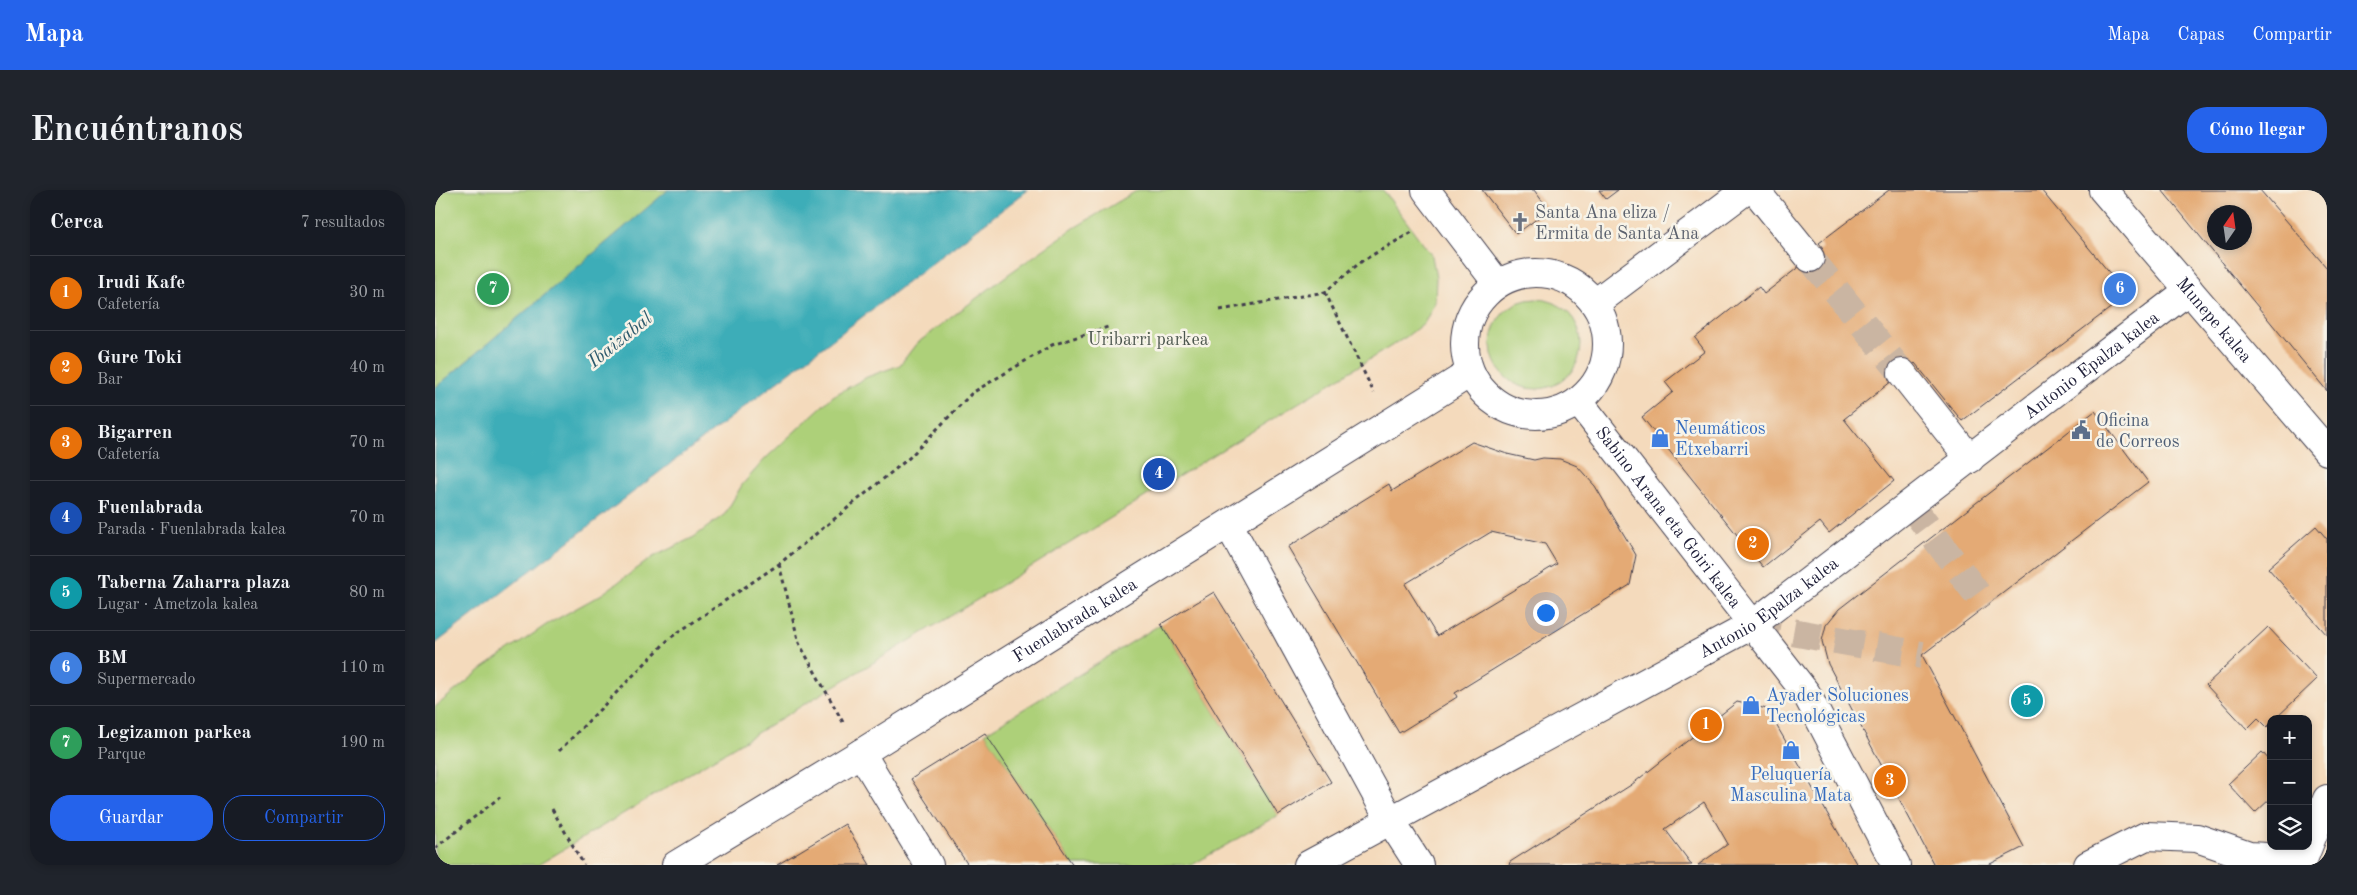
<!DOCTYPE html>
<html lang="es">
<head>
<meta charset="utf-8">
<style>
	:root { --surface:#171b24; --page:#20242c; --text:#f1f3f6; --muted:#9ea1a6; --line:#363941; --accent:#2563eb }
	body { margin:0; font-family:"Old Standard TT",serif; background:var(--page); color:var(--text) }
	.controls { position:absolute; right:15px; bottom:15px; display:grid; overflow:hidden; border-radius:10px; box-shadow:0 2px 8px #0003 }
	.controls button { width:45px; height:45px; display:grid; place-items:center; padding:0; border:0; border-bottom:1px solid var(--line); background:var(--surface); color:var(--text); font:25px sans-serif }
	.compass { position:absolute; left:1772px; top:15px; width:45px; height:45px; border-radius:50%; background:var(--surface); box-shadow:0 2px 8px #0003; rotate:13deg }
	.you { position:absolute; left:1110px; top:422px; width:18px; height:18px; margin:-12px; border:4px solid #fff; border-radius:50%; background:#1a73e8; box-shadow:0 0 0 8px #1a73e833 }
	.badge { display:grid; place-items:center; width:32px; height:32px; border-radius:50%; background:var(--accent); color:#fff; font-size:16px; font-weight:700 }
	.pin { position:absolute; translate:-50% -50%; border:2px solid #fff; box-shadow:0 1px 5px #0006 }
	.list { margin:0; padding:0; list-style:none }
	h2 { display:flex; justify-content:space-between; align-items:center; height:65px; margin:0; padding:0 20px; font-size:21px }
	h2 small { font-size:16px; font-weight:400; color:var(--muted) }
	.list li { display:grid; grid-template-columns:32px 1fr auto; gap:15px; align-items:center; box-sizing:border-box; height:75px; padding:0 20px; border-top:1px solid var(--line) }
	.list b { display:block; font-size:19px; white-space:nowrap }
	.list p { margin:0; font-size:16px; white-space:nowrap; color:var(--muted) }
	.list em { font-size:16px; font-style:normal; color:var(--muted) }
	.actions { display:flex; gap:10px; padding:15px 20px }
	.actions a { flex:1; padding:11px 0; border:1px solid var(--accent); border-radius:20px; text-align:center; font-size:18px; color:var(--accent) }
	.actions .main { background:var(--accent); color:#fff }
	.icon { flex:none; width:28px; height:28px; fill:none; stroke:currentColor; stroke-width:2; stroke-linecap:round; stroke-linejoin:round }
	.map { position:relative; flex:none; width:1892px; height:675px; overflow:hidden; border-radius:20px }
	header { display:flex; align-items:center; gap:30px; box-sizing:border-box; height:70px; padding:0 25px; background:var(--accent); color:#fff }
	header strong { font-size:24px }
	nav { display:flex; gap:28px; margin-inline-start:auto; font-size:18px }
	.intro { display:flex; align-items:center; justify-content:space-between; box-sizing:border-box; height:120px; padding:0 30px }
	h1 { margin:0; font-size:35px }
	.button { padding:12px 22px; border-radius:20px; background:var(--accent); color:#fff; font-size:18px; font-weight:700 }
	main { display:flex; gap:30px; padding:0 30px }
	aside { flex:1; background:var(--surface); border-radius:20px; box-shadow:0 2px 8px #0003 }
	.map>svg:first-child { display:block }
	.green { fill:#add079; stroke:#68795a }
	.water { fill:#3dadb8; stroke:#30687a }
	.building { fill:#e4aa75; fill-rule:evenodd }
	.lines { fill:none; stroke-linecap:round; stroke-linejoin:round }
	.street-tunnel { stroke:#cab5a2; stroke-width:28; stroke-dasharray:28 14; stroke-linecap:butt }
	.street-casing { stroke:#423e4e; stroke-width:30 }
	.path { stroke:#423e4e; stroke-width:3; stroke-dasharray:4 4; stroke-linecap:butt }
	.street { stroke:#fff; stroke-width:28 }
	.labels { text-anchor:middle; stroke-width:5; stroke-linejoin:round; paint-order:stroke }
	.worship-label { font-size:18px; fill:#5b616d; stroke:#f7f3e8; text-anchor:start }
	.street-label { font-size:18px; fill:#22223b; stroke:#f7f3e8 }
	.park-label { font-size:18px; fill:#4c564e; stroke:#f7f3e8 }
	.service-label { font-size:18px; fill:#4e5e75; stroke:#f7f3e8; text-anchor:start }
	.shop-label { font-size:18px; fill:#366cbe; stroke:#f7f3e8; text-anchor:start }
	.water-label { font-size:19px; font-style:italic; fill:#2d5a6d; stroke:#f7f3e8 }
</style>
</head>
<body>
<header>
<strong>Mapa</strong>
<nav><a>Mapa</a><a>Capas</a><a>Compartir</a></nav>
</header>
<div class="intro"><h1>Encuéntranos</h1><a class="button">Cómo llegar</a></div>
<main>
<aside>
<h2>Cerca<small>7 resultados</small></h2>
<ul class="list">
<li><span class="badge" style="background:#e8710a">1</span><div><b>Irudi Kafe</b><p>Cafetería</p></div><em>30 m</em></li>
<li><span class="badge" style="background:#e8710a">2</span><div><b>Gure Toki</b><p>Bar</p></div><em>40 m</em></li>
<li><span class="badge" style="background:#e8710a">3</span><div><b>Bigarren</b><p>Cafetería</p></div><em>70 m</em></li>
<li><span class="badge" style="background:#1a4fb4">4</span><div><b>Fuenlabrada</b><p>Parada · Fuenlabrada kalea</p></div><em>70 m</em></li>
<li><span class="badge" style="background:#0f9aa8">5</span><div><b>Taberna Zaharra plaza</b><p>Lugar · Ametzola kalea</p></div><em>80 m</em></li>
<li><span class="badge" style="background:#3f7fe0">6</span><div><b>BM</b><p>Supermercado</p></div><em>110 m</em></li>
<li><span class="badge" style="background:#2e9e5b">7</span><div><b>Legizamon parkea</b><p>Parque</p></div><em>190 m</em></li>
</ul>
<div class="actions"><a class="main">Guardar</a><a>Compartir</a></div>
</aside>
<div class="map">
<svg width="1892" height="675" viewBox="0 0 1892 675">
	<rect width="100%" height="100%" fill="#f7f3e8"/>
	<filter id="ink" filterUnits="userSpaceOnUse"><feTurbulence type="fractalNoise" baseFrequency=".02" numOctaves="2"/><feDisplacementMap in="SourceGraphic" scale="10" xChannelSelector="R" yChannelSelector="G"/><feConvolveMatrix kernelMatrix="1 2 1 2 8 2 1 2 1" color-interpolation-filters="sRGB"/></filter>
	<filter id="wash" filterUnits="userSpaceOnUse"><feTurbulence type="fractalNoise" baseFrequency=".0096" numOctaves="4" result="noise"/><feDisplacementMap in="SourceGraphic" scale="20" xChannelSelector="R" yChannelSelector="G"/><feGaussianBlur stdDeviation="1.12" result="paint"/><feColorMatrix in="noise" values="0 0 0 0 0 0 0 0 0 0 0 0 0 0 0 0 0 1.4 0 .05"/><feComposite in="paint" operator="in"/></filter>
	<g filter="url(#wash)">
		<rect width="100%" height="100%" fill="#f4dabc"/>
		<g class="green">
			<path d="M0,0H234L0,198Z"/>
			<path d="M703,0H948L997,66L1001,88L1000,112L990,132L971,147L547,407L103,675H0V517L47,479L111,435L167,404L218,367L259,347L290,324L307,295L330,269L398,206L432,187L465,175L481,154L575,83L639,38Z"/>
			<circle cx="1101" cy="154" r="45"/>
			<path d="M726,434L843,625L757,675H638L550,543Z"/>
		</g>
		<path class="water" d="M233,0H593L0,454V198Z"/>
		<g id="blocks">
			<g class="building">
				<path d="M1047,0H1099L1114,20L1081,44Z"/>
				<path d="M1164,0H1183L1171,9Z"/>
				<path d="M1454,0H1606L1682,92L1685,99L1678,116L1527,231L1480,173L1467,183L1409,229L1459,291L1394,343L1385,332L1328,377L1207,227L1238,202L1230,192L1270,161L1260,148L1324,97L1329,104L1388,58L1384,53Z"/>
				<path d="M1727,0H1825L1892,78V201ZM1780,22H1810V52H1780Z"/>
				<path d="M1660,221L1713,292L1487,465L1589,657L1553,675H1499L1393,474L1387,451L1391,435L1404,419Z"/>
				<path d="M1037,252L1072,264L1099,270L1108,268L1125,269L1142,276L1160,296L1201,365L1195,395L1020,503L1022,507L964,543L853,357L954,294L957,301ZM1056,342L1110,354L1122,374L1002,446L970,394Z"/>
				<path d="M1881,336L1892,349V445L1833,378Z"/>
				<path d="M779,402L896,592L843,625L726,434Z"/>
				<path d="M1833,437L1882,489L1840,529H1836V533L1832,537L1823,528L1812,539L1771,495Z"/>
				<path d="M1302,512L1332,519L1422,675H1263L1293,654L1269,612L1230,639L1257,675H1074L1075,672L1196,595Z"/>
				<path d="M550,543L638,675H533L476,589Z"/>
				<path d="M1827,562L1836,572V608L1820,623L1793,594Z"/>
				<path d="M410,634L435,675H342L370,658Z"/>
			</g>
		</g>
	</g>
	<g filter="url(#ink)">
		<use href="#blocks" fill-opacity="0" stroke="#423e4e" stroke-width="1"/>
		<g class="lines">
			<g class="street-tunnel">
				<path d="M1375,68L1467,183"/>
				<path d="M1475,314L1551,416"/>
				<path d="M1317,435L1487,465"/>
			</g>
			<g class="street-casing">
				<g id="street">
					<path d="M991,0L1062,93"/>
					<path d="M1320,0L1375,68"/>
					<path id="s1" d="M1668,0L1892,261"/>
					<circle cx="1101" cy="154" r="71"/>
					<path d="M1160,113L1311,0"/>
					<path d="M1467,183L1535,269"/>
					<path id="s2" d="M1144,212L1371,503L1461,675"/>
					<path d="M794,335L955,630L984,675"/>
					<path d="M426,563L494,675"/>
					<path id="s3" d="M241,675L426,563L1035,183"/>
					<path id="s4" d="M873,675L1317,435L1754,100"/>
					<path d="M1653,675L1711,646L1762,648L1814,666L1850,668L1863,656"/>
					<path d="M1866,675L1892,609"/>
				</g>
			</g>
			<g class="path">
				<path d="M890,102L939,203"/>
				<path d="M785,120L890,102L927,71L979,41"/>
				<path d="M344,374L364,453L409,534"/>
				<path d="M124,561L235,448L344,374L474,268L537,203L617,155L676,136"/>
				<path d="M117,619L149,675"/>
				<path d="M0,658L65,607"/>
			</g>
			<use href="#street" class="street"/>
		</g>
	</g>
	<defs>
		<g id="church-bare" transform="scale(1.5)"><path d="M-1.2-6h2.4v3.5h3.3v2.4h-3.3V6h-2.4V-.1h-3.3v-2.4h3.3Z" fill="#6b7280" stroke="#f7f3e8" stroke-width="2.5" paint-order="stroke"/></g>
		<g id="civic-bare" transform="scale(1.5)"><path d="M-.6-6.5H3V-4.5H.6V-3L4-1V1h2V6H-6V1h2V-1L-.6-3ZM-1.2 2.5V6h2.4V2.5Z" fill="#5c6f8a" stroke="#f7f3e8" stroke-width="2.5" paint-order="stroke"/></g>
		<g id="shop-bare" transform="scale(1.5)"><path d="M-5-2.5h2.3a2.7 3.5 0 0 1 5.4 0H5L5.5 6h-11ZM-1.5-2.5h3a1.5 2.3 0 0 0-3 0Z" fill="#3f7fe0" stroke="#f7f3e8" stroke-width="2.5" paint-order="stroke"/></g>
	</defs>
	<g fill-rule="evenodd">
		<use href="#church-bare" x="1085" y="32"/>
		<use href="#civic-bare" x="1646" y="240"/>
		<use href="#shop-bare" x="1225" y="248"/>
		<use href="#shop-bare" x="1316" y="515"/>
		<use href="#shop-bare" x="1356" y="560"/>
	</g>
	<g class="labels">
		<g class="worship-label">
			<text x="1100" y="28">Santa Ana eliza /<tspan x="1100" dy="21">Ermita de Santa Ana</tspan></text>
		</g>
		<g class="street-label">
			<text dy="6" stroke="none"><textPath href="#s1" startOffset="171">Munepe kalea</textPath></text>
			<text dy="6" stroke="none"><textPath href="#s4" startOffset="932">Antonio Epalza kalea</textPath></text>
			<text dy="6" stroke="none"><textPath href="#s2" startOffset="146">Sabino Arana eta Goiri kalea</textPath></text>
			<text dy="6" stroke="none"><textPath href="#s4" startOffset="528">Antonio Epalza kalea</textPath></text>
			<text dy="6" stroke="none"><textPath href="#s3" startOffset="468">Fuenlabrada kalea</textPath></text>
		</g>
		<g class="park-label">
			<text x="713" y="155">Uribarri parkea</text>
		</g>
		<g class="service-label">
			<text x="1661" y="236">Oficina<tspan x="1661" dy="21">de Correos</tspan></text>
		</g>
		<g class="shop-label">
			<text x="1240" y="244">Neumáticos<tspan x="1240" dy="21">Etxebarri</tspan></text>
			<text x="1331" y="511">Ayader Soluciones<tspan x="1331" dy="21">Tecnológicas</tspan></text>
			<text x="1356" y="590" text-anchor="middle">Peluquería<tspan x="1356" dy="21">Masculina Mata</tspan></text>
		</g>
		<g class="water-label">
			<text transform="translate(184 149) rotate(-39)" y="7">Ibaizabal</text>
		</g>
	</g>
</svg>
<div class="controls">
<button>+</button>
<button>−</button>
<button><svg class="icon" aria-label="layers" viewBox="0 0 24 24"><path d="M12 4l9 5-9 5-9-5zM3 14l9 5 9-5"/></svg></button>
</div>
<svg class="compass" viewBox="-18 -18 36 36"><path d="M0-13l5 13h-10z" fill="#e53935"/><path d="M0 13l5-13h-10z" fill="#9ea1a6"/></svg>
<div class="you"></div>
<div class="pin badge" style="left:1271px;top:535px;background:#e8710a">1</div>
<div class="pin badge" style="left:1318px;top:354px;background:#e8710a">2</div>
<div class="pin badge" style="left:1455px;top:591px;background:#e8710a">3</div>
<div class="pin badge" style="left:724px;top:284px;background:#1a4fb4">4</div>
<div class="pin badge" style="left:1592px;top:511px;background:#0f9aa8">5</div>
<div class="pin badge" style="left:1685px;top:99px;background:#3f7fe0">6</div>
<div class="pin badge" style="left:58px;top:99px;background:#2e9e5b">7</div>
</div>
</main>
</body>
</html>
